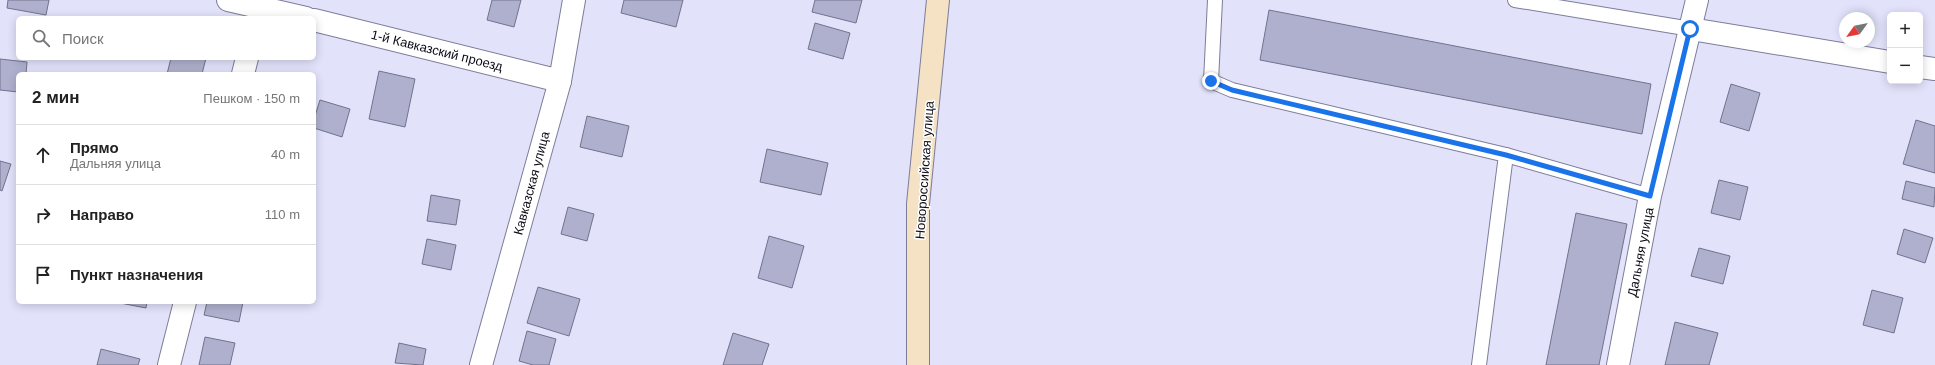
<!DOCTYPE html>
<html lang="ru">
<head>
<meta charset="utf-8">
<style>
	:root { --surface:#fff; --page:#f6f6f6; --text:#222; --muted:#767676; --line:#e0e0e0 }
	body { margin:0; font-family:Helvetica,sans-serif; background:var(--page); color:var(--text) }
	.controls { position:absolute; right:12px; top:12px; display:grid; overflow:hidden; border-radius:6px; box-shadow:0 2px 10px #0003 }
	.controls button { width:36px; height:36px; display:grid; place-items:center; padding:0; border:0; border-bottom:1px solid var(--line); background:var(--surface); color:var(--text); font:20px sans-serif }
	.compass { position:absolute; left:1839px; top:12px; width:36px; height:36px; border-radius:50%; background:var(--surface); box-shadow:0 2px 10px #0003; rotate:237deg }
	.stop { position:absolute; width:12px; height:12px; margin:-9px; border:3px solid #1a73e8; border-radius:50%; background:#fff }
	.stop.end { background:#1a73e8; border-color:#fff; box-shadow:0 1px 4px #0008 }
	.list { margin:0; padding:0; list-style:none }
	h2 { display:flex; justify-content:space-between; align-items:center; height:52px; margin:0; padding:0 16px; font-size:17px }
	h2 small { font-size:13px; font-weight:400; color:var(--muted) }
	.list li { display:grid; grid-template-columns:26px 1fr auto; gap:12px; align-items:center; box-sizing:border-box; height:60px; padding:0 16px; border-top:1px solid var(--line) }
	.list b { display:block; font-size:15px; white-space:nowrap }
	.list p { margin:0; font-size:13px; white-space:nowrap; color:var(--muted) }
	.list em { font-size:13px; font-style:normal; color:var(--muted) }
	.icon { flex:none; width:22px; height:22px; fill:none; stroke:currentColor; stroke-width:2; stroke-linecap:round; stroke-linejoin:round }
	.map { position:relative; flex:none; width:1935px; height:365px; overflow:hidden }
	.search { position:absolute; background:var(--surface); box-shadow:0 2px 10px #0003; left:16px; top:16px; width:300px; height:44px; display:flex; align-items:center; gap:10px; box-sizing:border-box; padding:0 14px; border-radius:6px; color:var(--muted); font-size:15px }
	.panel { position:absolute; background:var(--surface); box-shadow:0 2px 10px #0003; left:16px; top:72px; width:300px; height:232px; border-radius:6px }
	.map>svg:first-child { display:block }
	.building { fill:#afb0cd; stroke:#71728d }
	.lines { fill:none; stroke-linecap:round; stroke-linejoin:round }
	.lane-casing { stroke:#7c7d98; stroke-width:16 }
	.street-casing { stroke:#7c7d98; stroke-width:24 }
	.secondary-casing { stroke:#7c7d98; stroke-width:24 }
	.lane { stroke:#fff; stroke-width:14 }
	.street { stroke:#fff; stroke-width:22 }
	.secondary { stroke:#f5e1c3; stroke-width:22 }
	.route { stroke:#1a73e8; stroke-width:5 }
	.labels { text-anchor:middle; stroke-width:3; stroke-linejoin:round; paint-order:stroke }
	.street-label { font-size:13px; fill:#0b0b15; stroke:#fff }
</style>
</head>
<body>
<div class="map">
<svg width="1935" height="365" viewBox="0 0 1935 365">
	<rect width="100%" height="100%" fill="#e2e3fb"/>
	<g class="building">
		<path d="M8,0H49L46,15L7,8Z"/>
		<path d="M492,0H521L514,27L487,20Z"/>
		<path d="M624,0H683L676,27L621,13Z"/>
		<path d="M815,0H862L856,23L812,12Z"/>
		<path d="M1269,10L1651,84L1642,134L1260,60Z"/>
		<path d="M815,23L850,33L843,59L808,49Z"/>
		<path d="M171,58H206L202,74H167Z"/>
		<path d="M0,59L27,62L26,74H18V92L0,90Z"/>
		<path d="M379,71L415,79L405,127L369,119Z"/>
		<path d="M1731,84L1760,93L1749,131L1720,122Z"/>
		<path d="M320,100L350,109L342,137L314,128V119Z"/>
		<path d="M587,116L629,126L622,157L580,147Z"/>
		<path d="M1916,120L1935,126V173L1903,164Z"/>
		<path d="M767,149L828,163L821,195L760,182Z"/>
		<path d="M0,161L11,164L2,191L0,190Z"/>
		<path d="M1719,180L1748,187L1740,220L1711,213Z"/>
		<path d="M1906,181L1935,188L1934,207L1902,199Z"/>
		<path d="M431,195L460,200L456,225L427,221Z"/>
		<path d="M568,207L594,214L587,241L561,234Z"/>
		<path d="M1576,213L1627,224L1599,365H1546Z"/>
		<path d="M1904,229L1933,238L1925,263L1897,254Z"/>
		<path d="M769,236L804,246L792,288L758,278Z"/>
		<path d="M427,239L456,245L451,270L422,264Z"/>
		<path d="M1699,248L1730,256L1723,284L1691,276Z"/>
		<path d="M538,287L580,299L569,336L527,323Z"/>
		<path d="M1872,290L1903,298L1894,333L1863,325Z"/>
		<path d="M115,302H147L146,308Z"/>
		<path d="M207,302H243L239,322L204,315Z"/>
		<path d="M1675,322L1718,333L1709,365H1665Z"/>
		<path d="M527,331L556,339L549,365H533L519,361Z"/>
		<path d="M733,333L769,344L762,365H723Z"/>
		<path d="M205,337L235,343L230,365H199Z"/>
		<path d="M399,343L426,349L423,365L395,363Z"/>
		<path d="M101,349L140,359L138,365H97Z"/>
	</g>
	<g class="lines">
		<g class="lane-casing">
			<g id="lane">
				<path d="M1215,0L1211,81L1232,90L1506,155L1479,365"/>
				<path d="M1515,0L1691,29"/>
				<path d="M1506,155L1650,196"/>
			</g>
		</g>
		<g class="street-casing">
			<g id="street">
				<path d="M228,0L306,18"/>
				<path d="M314,20L560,81"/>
				<path d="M1691,29L1890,62"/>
				<path d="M1920,67L1935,69"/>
				<path d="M243,74L247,58"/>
				<path d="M169,365L185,302"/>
				<path d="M481,365L560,81L574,0"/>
				<path d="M1618,365L1650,196L1697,0"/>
			</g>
		</g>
		<g class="secondary-casing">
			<path id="secondary" d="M918,365V204L938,0"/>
		</g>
		<use href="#lane" class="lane"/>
		<use href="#street" class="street"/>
		<use href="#secondary" class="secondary"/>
	</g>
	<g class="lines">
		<path class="route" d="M1211,81L1232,90L1506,155L1650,196L1690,29"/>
	</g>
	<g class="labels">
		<g class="street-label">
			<text transform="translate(437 50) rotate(14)" y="5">1-й Кавказский проезд</text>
			<text transform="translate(924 170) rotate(-86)" y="5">Новороссийская улица</text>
			<text transform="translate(531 183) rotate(-75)" y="5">Кавказская улица</text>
			<text transform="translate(1640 252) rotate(-79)" y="5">Дальняя улица</text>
		</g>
	</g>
</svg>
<div class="controls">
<button>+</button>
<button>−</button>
</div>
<svg class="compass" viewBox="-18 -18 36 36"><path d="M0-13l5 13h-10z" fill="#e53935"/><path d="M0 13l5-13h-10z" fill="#767676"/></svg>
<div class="stop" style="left:1690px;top:29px"></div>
<div class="stop end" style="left:1211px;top:81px"></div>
<div class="search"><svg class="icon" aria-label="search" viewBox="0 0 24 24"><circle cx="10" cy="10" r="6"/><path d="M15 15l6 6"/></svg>Поиск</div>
<section class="panel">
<h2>2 мин<small>Пешком · 150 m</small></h2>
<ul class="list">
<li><svg class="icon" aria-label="ahead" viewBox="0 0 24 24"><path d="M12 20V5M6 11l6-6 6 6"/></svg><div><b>Прямо</b><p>Дальняя улица</p></div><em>40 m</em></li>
<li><svg class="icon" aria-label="right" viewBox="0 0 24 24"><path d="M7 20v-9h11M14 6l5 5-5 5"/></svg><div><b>Направо</b></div><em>110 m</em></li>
<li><svg class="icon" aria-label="arrive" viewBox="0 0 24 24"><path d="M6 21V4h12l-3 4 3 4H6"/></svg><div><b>Пункт назначения</b></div></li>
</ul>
</section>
</div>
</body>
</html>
